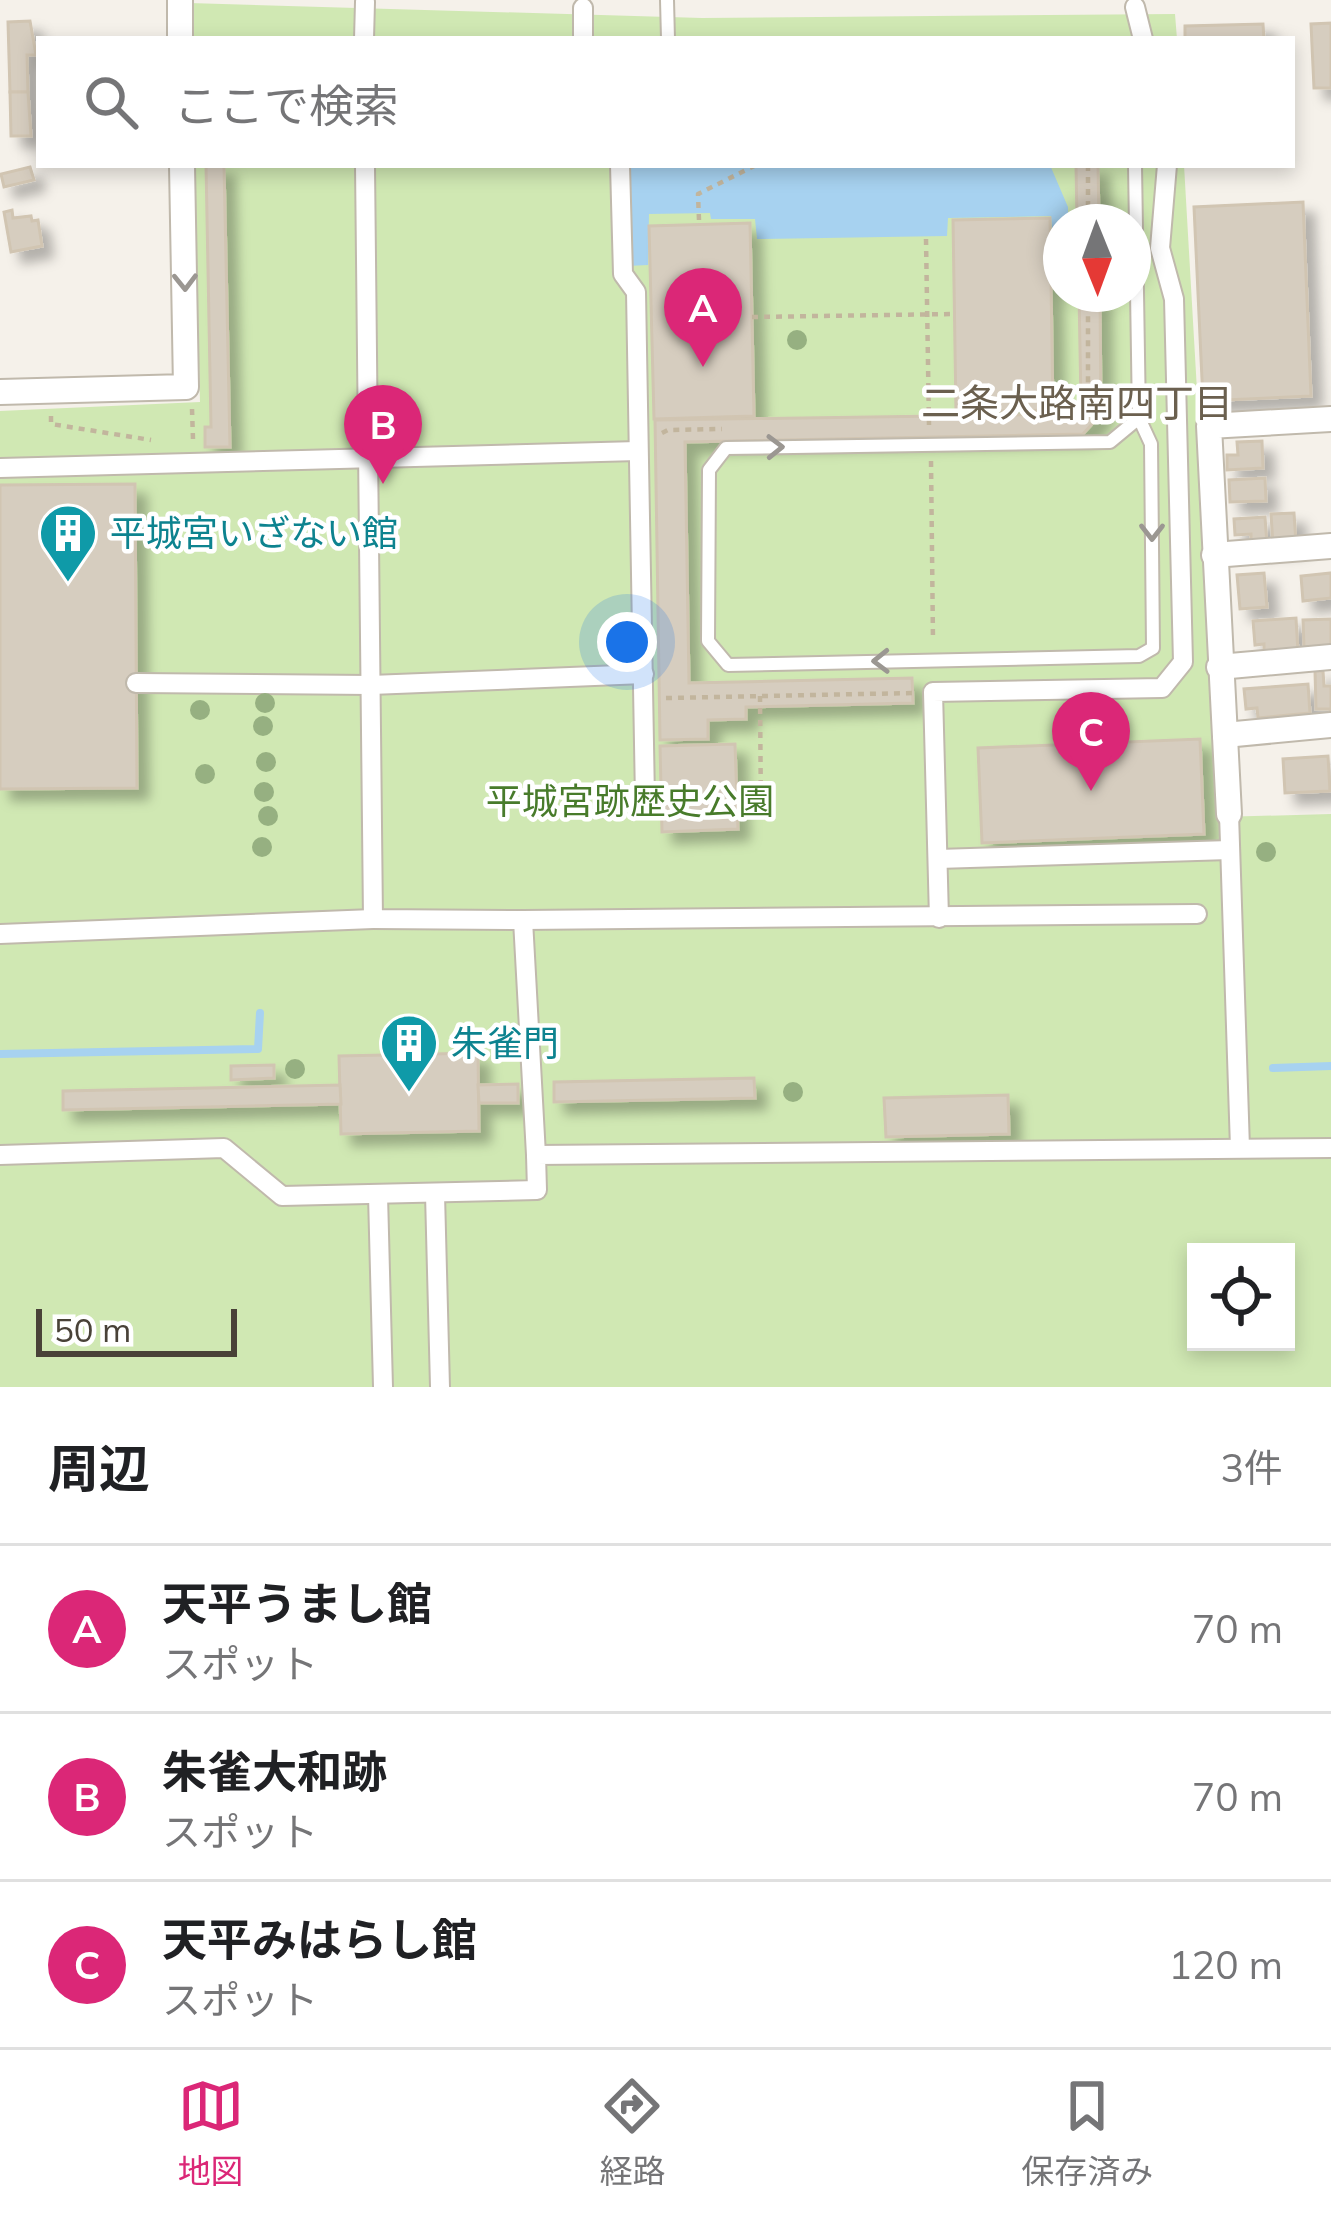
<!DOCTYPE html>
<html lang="ja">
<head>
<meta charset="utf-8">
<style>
	:root { --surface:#fff; --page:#f2f2f2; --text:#202124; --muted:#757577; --line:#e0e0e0; --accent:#db2777 }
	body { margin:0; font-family:Mulish,"Noto Sans JP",sans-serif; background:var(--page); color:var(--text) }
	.controls { position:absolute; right:36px; bottom:36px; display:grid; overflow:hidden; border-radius:0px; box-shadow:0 6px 18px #0003 }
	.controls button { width:108px; height:108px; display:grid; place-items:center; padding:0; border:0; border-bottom:3px solid var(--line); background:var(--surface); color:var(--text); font:60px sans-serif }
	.compass { position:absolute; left:1043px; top:204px; width:108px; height:108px; border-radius:50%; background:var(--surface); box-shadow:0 6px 18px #0003; rotate:179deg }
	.scale { position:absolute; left:36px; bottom:30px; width:201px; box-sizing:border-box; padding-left:12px; border:6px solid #494238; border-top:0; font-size:33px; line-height:42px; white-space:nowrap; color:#494238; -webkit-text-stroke:9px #fff; paint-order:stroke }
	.you { position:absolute; left:627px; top:642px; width:42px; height:42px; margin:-30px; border:9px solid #fff; border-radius:50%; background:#1a73e8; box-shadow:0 0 0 18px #1a73e833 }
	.badge { display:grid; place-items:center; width:78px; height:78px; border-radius:50%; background:var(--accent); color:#fff; font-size:39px; font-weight:700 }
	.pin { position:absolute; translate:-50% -99px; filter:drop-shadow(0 3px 6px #0008) }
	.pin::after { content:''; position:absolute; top:63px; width:42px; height:36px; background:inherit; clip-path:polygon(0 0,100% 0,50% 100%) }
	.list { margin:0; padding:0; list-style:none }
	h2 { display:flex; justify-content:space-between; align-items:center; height:156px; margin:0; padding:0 48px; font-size:51px }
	h2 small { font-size:39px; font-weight:400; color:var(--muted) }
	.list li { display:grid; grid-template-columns:78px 1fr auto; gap:36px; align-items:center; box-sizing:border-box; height:168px; padding:0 48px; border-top:3px solid var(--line) }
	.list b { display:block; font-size:45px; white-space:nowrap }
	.list p { margin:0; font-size:39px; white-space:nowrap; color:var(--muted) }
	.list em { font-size:39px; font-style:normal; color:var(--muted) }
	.icon { flex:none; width:66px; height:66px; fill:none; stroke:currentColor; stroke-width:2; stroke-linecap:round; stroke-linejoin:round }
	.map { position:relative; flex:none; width:1331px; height:1387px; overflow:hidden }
	.search { position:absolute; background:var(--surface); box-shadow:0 6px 18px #0003; left:36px; right:36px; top:36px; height:132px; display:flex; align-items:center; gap:30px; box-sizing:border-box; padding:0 42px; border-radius:0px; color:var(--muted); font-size:45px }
	.sheet { height:660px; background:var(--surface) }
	nav { display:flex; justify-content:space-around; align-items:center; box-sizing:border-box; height:168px; border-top:3px solid var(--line); background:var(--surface); font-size:33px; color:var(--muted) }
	nav a { display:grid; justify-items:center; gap:6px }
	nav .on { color:var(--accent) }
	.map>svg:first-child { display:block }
	.green { fill:#d0e8b3; fill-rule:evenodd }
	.water { fill:#a7d2f0 }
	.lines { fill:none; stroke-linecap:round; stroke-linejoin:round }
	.stream { stroke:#a7d2f0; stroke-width:8 }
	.building { fill:#d6cdbf; stroke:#d1c5b2; stroke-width:3; filter:url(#shadow) }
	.service-casing { stroke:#c0b9ac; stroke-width:16 }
	.pedestrian-casing { stroke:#c0b9ac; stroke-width:22 }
	.minor-casing { stroke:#c0b9ac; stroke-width:28 }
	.path { stroke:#c2b59d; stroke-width:4.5; stroke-dasharray:6 6; stroke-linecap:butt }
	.service { stroke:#fff; stroke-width:12 }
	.pedestrian { stroke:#fff; stroke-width:18 }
	.minor { stroke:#fff; stroke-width:24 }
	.tree { fill:#96b081 }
	.oneway { stroke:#9b9792 }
	.labels { text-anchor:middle; stroke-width:9; stroke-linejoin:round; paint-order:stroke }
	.culture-label { font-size:36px; fill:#0d838f; stroke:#fff; text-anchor:start }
	.park-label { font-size:36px; fill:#487b2b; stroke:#fff }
	.neighbourhood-label { font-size:39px; fill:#6b604f; stroke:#fff }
</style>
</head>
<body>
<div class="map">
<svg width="1331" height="1387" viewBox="0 0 1331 1387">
	<defs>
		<filter id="shadow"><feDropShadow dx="11" dy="11" stdDeviation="6" flood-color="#0004"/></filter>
	</defs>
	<rect width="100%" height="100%" fill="#f5f1ea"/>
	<g class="green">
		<path d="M189,3L702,18L1175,14L1177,39H190Z"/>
		<path d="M194,165H1184L1198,408L1203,431L1219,817L1331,814V1387H0V411L200,402ZM1061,222H1133V294H1061ZM1196,1252H1286V1342H1196Z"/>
	</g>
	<path class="water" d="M630,165H1050L1068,207V222H1061V257H1054L1051,216L948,218L947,236L757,239L755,219H711L710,213L649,214L648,265L627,266Z"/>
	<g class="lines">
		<g class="stream">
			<path d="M0,1054L258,1049L260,1013"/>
			<path d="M1273,1068L1331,1066"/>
		</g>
	</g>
	<g class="building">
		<path d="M30,21L36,55H27L28,92H10L8,22Z"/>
		<path d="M1331,23V88H1314L1311,24Z"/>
		<path d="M1263,24L1264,39H1185V26Z"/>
		<path d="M10,92H28L31,136H11Z"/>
		<path d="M206,165H224L230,447H205V427H211Z"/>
		<path d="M1076,165H1098L1099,222H1077Z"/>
		<path d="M30,167L34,180L4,187L1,174Z"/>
		<path d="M1303,202L1311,396L1203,401L1194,207Z"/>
		<path d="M12,210L13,218L31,216L32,221L38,220L42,246L11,252L4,212Z"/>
		<path d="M1050,218L1053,410L956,412L953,220Z"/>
		<path d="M750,223L754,416L654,419L649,226Z"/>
		<path d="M1079,294H1100L1101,414L1083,434L685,442L689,683L912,678L913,703L746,707V719L708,720V739L660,740L655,420L1073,414L1081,404Z"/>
		<path d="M1262,441L1263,468L1227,470V455H1238L1237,442Z"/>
		<path d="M1265,478L1266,501L1230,502L1229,480Z"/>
		<path d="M135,484L137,788L0,789V485Z"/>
		<path d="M1294,513L1296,543L1273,545L1271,514Z"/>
		<path d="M1265,517L1267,545L1251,546V534L1235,535L1234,519Z"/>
		<path d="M1264,573L1267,607L1240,609L1237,575Z"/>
		<path d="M1331,573V598L1303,601L1301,576Z"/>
		<path d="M1296,618L1298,652L1264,655V644L1255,645L1253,621Z"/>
		<path d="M1331,619V646L1304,647L1303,620Z"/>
		<path d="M1315,671H1323L1324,686H1331V715L1330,709H1316Z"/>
		<path d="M1308,684L1310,713L1258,718L1257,708L1246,709L1244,689Z"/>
		<path d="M1200,739L1204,834L982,843L978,748Z"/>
		<path d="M735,744L738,829L662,832L660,746Z"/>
		<path d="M1328,756L1330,791L1285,793L1283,759Z"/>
		<path d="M478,1053L479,1131L341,1134L339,1056Z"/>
		<path d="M274,1065V1078L231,1080V1066Z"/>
		<path d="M754,1078L755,1098L554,1102V1082Z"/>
		<path d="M518,1084V1103H479L478,1085Z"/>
		<path d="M340,1085L341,1104L63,1110V1091Z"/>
		<path d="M1008,1095L1009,1134L886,1137L884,1098Z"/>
	</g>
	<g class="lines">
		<g class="service-casing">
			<g id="service">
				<path d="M667,0L668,39"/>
				<path d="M1135,165L1139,418L1151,444L1153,648L1139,656L728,665L708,641L709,470L726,448L1110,442L1139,418"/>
			</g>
		</g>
		<g class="pedestrian-casing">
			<g id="pedestrian">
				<path d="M1135,7L1143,39"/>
				<path d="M583,8V39"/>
				<path d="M364,39L365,2"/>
				<path d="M365,165L373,919L523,920L536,1155"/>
				<path d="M620,165L623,274L636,292L645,800"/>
				<path d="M0,468L638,451"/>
				<path d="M136,683L371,685L644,674"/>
				<path d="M1229,814L1240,1148"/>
				<path d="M938,859L1230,850"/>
				<path d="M939,918L933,692L1162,688L1183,662L1174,299L1160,248L1167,165"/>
				<path d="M523,920L1197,914"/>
				<path d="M0,934L373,919"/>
				<path d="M0,1155L224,1148L282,1196L537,1190L536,1155L1331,1148"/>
				<path d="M435,1194L440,1387"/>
				<path d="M378,1195L383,1387"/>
			</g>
		</g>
		<g class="minor-casing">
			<g id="minor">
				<path d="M180,0V39"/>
				<path d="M0,392L186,387L182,165"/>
				<path d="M1214,555L1331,546"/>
				<path d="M1219,667L1331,657"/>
				<path d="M1225,735L1331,725"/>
				<path d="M1229,814L1209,426L1331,419"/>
			</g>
		</g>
		<g class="path">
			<path d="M1088,165V222"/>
			<path d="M699,220L698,194L756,165"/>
			<path d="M926,239L929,425"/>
			<path d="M752,317L954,314"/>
			<path d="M192,409L193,439"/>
			<path d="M51,416V424L151,440"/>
			<path d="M1069,421L1088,406V294"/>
			<path d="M662,433L668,430L722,429"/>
			<path d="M931,461L933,641"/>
			<path d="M760,696L761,818"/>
			<path d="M666,698L913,693"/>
		</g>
		<use href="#service" class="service"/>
		<use href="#pedestrian" class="pedestrian"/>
		<use href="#minor" class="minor"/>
	</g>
	<g class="tree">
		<circle cx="797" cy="340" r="10"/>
		<circle cx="265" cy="703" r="10"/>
		<circle cx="200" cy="710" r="10"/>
		<circle cx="263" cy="726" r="10"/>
		<circle cx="266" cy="762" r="10"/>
		<circle cx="205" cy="774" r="10"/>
		<circle cx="264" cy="792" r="10"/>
		<circle cx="268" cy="816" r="10"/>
		<circle cx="262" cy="847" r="10"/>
		<circle cx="1266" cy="852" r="10"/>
		<circle cx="295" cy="1069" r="10"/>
		<circle cx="793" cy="1092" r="10"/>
	</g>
	<defs><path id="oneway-chevron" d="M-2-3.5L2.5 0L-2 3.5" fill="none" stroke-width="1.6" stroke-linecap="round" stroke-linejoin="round" transform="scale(3)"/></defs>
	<g class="oneway">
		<use href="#oneway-chevron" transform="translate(185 282) rotate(89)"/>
		<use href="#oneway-chevron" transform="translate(775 447) rotate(-1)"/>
		<use href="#oneway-chevron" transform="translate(1152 532) rotate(90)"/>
		<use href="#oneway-chevron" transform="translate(881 661) rotate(179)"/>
	</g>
	<defs>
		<g id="building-pin" transform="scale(3)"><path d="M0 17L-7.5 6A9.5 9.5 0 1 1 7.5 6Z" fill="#0f9aa8" stroke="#fff"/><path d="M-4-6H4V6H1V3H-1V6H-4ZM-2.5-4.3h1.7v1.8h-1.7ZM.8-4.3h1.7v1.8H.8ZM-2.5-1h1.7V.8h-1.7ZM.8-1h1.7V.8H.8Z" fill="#fff"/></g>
	</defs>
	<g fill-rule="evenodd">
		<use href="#building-pin" x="68" y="533"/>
		<use href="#building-pin" x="409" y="1043"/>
	</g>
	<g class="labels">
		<g class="culture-label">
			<text x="110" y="546">平城宮いざない館</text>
			<text x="451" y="1056">朱雀門</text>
		</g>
		<g class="park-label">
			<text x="630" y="814">平城宮跡歴史公園</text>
		</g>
		<g class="neighbourhood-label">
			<text x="1077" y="417">二条大路南四丁目</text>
		</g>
	</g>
</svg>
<div class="controls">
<button><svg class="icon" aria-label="locate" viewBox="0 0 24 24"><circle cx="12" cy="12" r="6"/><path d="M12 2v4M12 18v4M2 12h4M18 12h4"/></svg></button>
</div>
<svg class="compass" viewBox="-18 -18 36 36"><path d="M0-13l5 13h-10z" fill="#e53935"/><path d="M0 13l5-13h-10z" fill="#757577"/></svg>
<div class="scale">50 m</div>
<div class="you"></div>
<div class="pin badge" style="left:703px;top:367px">A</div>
<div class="pin badge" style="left:383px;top:484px">B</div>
<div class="pin badge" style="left:1091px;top:791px">C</div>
<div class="search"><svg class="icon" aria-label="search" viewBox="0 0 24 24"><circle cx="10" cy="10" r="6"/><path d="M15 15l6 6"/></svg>ここで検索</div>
</div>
<section class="sheet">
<h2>周辺<small>3件</small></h2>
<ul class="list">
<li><span class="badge">A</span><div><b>天平うまし館</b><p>スポット</p></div><em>70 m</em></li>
<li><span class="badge">B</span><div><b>朱雀大和跡</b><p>スポット</p></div><em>70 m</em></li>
<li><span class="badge">C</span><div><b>天平みはらし館</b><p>スポット</p></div><em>120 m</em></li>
</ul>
</section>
<nav>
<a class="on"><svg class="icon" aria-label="map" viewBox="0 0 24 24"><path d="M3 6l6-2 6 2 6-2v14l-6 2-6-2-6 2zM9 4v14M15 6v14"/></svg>地図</a>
<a><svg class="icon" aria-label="directions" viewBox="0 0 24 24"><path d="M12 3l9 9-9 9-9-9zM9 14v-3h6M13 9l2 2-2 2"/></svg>経路</a>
<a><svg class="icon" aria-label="saved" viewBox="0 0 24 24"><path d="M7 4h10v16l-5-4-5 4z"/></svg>保存済み</a>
</nav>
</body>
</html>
